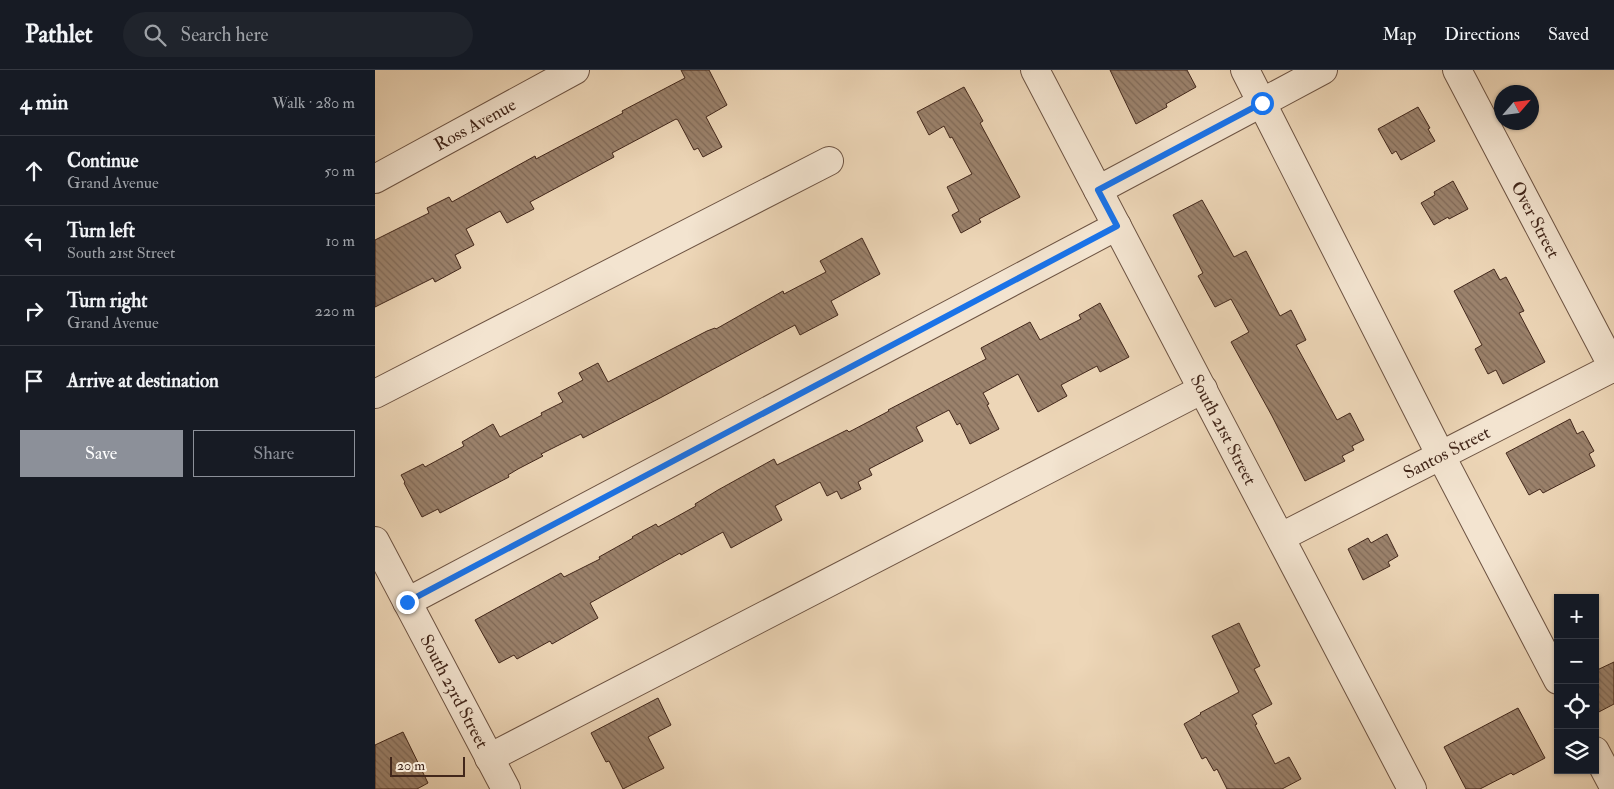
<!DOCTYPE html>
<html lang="en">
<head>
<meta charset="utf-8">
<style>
	:root { --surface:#171b24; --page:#20242c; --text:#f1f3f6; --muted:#9ea1a6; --line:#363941; --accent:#8c9099 }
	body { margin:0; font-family:"IM FELL Double Pica",serif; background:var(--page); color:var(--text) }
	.controls { position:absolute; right:15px; bottom:15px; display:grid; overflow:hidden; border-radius:0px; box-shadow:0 1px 4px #0004 }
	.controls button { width:45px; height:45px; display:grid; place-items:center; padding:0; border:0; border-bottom:1px solid var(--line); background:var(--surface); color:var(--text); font:25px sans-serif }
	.compass { position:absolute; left:1119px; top:15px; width:45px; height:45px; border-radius:50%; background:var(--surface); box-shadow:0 1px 4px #0004; rotate:62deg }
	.scale { position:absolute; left:15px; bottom:12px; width:75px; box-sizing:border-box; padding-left:5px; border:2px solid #42271b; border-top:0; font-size:14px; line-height:18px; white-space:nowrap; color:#42271b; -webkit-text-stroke:4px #f3e4d0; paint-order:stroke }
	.stop { position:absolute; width:15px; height:15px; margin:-11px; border:4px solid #1a73e8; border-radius:50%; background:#fff }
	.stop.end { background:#1a73e8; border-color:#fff; box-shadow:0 1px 5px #0008 }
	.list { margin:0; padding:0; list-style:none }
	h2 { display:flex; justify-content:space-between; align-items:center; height:65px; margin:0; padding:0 20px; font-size:21px }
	h2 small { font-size:16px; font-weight:400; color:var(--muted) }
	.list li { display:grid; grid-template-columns:32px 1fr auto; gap:15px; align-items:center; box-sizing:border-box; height:70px; padding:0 20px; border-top:1px solid var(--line) }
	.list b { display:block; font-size:19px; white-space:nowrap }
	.list p { margin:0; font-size:16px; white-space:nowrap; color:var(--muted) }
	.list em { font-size:16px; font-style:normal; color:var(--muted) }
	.actions { display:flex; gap:10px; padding:15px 20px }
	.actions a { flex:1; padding:11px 0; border:1px solid var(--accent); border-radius:0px; text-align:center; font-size:18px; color:var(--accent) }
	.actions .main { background:var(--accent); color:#fff }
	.icon { flex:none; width:28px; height:28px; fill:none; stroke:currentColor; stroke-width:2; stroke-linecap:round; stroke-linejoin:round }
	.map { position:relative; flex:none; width:1239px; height:719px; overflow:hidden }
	header { display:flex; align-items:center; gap:30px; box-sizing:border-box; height:70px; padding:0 25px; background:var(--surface); border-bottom:1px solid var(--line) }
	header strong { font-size:24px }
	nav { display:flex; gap:28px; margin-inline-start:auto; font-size:18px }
	.search { width:350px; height:45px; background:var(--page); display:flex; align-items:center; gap:12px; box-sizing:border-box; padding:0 18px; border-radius:28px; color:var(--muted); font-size:19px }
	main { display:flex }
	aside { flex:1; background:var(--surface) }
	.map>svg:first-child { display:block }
	.building { fill:url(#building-back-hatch); stroke:#42271b }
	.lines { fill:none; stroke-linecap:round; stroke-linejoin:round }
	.minor-casing { stroke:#6d5342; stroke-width:30 }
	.minor { stroke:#f3e4d0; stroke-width:28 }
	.route { stroke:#1a73e8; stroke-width:6 }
	.labels { text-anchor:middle; stroke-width:4; stroke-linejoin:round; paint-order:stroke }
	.street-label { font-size:18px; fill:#42271b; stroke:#f3e4d0 }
</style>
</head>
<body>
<header>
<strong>Pathlet</strong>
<div class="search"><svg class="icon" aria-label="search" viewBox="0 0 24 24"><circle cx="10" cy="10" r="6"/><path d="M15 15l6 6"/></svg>Search here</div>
<nav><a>Map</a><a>Directions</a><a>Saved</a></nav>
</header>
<main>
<aside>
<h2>4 min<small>Walk · 280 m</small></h2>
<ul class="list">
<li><svg class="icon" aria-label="ahead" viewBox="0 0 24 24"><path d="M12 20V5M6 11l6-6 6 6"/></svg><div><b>Continue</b><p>Grand Avenue</p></div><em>50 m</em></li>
<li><svg class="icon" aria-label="left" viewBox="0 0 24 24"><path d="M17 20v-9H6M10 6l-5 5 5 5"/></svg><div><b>Turn left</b><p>South 21st Street</p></div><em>10 m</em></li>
<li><svg class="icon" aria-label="right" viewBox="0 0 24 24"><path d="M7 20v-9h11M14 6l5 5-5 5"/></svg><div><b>Turn right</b><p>Grand Avenue</p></div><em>220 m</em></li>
<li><svg class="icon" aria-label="arrive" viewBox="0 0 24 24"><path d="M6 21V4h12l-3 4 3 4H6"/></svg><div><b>Arrive at destination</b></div></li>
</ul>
<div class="actions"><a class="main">Save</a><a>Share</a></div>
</aside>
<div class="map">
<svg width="1239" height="719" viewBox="0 0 1239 719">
	<defs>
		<pattern id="building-back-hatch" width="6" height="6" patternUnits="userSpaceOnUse" patternTransform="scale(1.25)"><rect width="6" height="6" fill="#9b826c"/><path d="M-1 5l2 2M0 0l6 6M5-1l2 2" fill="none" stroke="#806a58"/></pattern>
	</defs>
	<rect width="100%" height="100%" fill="#edd6b7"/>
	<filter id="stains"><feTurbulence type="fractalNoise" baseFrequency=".004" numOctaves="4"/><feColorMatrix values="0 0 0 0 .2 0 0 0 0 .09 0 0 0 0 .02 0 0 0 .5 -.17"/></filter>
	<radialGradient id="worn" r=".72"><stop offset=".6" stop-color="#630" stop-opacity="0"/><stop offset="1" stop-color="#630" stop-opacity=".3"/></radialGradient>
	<g class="building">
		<path d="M306,0H334L352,35L331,47L347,77L328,87L323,78L319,80L303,50L301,49L237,83L239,87L155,132L159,139L132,153L125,141L91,159L99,175L80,185L86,198L60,212L58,208L0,237V170L54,143L52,138L74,127L77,132L160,86L161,89L248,43L247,41L310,8Z"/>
		<path d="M735,0H812L821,17L791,34L792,37L761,54Z"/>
		<path d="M589,17L608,51L605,53L645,127L604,149L606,152L586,163L577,145L584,141L572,117L597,104L577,67L575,68L569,56L554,65L542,42Z"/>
		<path d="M1043,37L1055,58L1053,59L1060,71L1026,90L1021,81L1017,84L1003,59Z"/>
		<path d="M1078,111L1093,139L1074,149L1073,147L1059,155L1046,133L1060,125L1059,122Z"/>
		<path d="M827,130L859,187L871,181L905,246L916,240L931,270L921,275L962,350L975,343L989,370L977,376L979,380L967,386L970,391L930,411L897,346L856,272L874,262L856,229L840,237L823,206L828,203L798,145Z"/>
		<path d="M487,168L505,204L456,231L463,245L425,265L420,255L285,328L208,368L206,364L166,384L168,386L143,399L133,405L134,407L65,443L63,439L47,447L29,413L30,412L26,405L48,394L50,397L89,376L87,372L118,354L125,367L167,345L166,343L188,332L183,323L208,310L204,303L223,293L233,312L332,261L340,258L341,259L408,221L409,224L451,202L445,191Z"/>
		<path d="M1119,199L1125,210L1131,207L1149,241L1144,243L1170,292L1128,314L1121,300L1113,304L1100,279L1107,275L1079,221Z"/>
		<path d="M725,233L754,287L725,302L722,296L686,315L692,326L663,342L643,304L608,323L614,334L612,335L624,359L595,374L585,353L582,355L574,340L541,357L548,371L494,399L497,405L483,412L486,419L466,429L462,421L452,426L445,412L400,436L407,450L356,478L348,462L306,485L305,483L215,533L223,548L177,574L175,571L142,589L139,585L124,593L100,550L186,503L189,507L225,489L224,487L258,468L257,467L281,454L283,457L321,436L320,434L343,420L399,389L402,395L472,360L474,362L514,341L513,340L611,289L606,278L655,252L665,270L706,249L704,245Z"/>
		<path d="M1195,349L1202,364L1208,361L1219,381L1214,384L1220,396L1168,423L1165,419L1154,425L1131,383Z"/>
		<path d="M1012,464L1023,486L1013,492L1015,496L988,510L973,479L993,468L996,473Z"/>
		<path d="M864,553L885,596L879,599L897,634L877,645L882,654L880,655L900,694L914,687L926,709L907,719H852L842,699L839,701L831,687L827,689L809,654L826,644L825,643L864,622L837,566Z"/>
		<path d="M1239,592V634L1220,644V601Z"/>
		<path d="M283,628L296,655L273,667L289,698L248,719L234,691L231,692L216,663Z"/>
		<path d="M1143,638L1170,688L1138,705L1136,703L1105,719H1091L1069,677Z"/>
		<path d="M28,662L53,713L42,719H0V675Z"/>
	</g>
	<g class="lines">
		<g class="minor-casing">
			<g id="minor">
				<path id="s1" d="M660,0L1037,719"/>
				<path d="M870,0L1066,386L1183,610"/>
				<path id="s2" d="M1082,0L1239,299"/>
				<path id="s3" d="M0,109L200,0"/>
				<path d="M723,120L948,0"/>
				<path d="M0,324L454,91"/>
				<path id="s4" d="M906,467L1239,297"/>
				<path id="s5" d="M0,471L131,719"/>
				<path d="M32,532L742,156"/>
				<path d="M1220,681L1239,717"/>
				<path d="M114,688L828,319"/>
			</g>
		</g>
		<use href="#minor" class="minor"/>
	</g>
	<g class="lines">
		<path class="route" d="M32,532L742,156L723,120L887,33"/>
	</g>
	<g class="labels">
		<g class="street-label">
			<text dy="6" stroke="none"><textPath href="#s3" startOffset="114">Ross Avenue</textPath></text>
			<text dy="6" stroke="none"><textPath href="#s2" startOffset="169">Over Street</textPath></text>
			<text dy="6" stroke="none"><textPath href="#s1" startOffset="406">South 21st Street</textPath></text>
			<text dy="6" stroke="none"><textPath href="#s4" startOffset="186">Santos Street</textPath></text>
			<text dy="6" stroke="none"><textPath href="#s5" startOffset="170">South 23rd Street</textPath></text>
		</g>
	</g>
	<rect width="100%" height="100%" filter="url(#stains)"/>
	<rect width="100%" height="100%" fill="url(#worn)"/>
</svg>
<div class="controls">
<button>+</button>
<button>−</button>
<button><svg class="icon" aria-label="locate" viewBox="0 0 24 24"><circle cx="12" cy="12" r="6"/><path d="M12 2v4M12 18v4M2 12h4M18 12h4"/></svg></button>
<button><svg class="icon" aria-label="layers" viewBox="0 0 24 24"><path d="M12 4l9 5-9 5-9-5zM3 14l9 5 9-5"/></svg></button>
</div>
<svg class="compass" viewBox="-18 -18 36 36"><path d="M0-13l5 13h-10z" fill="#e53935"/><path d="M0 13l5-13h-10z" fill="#9ea1a6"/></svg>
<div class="scale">20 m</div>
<div class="stop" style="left:887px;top:33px"></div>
<div class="stop end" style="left:32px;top:532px"></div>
</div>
</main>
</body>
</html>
